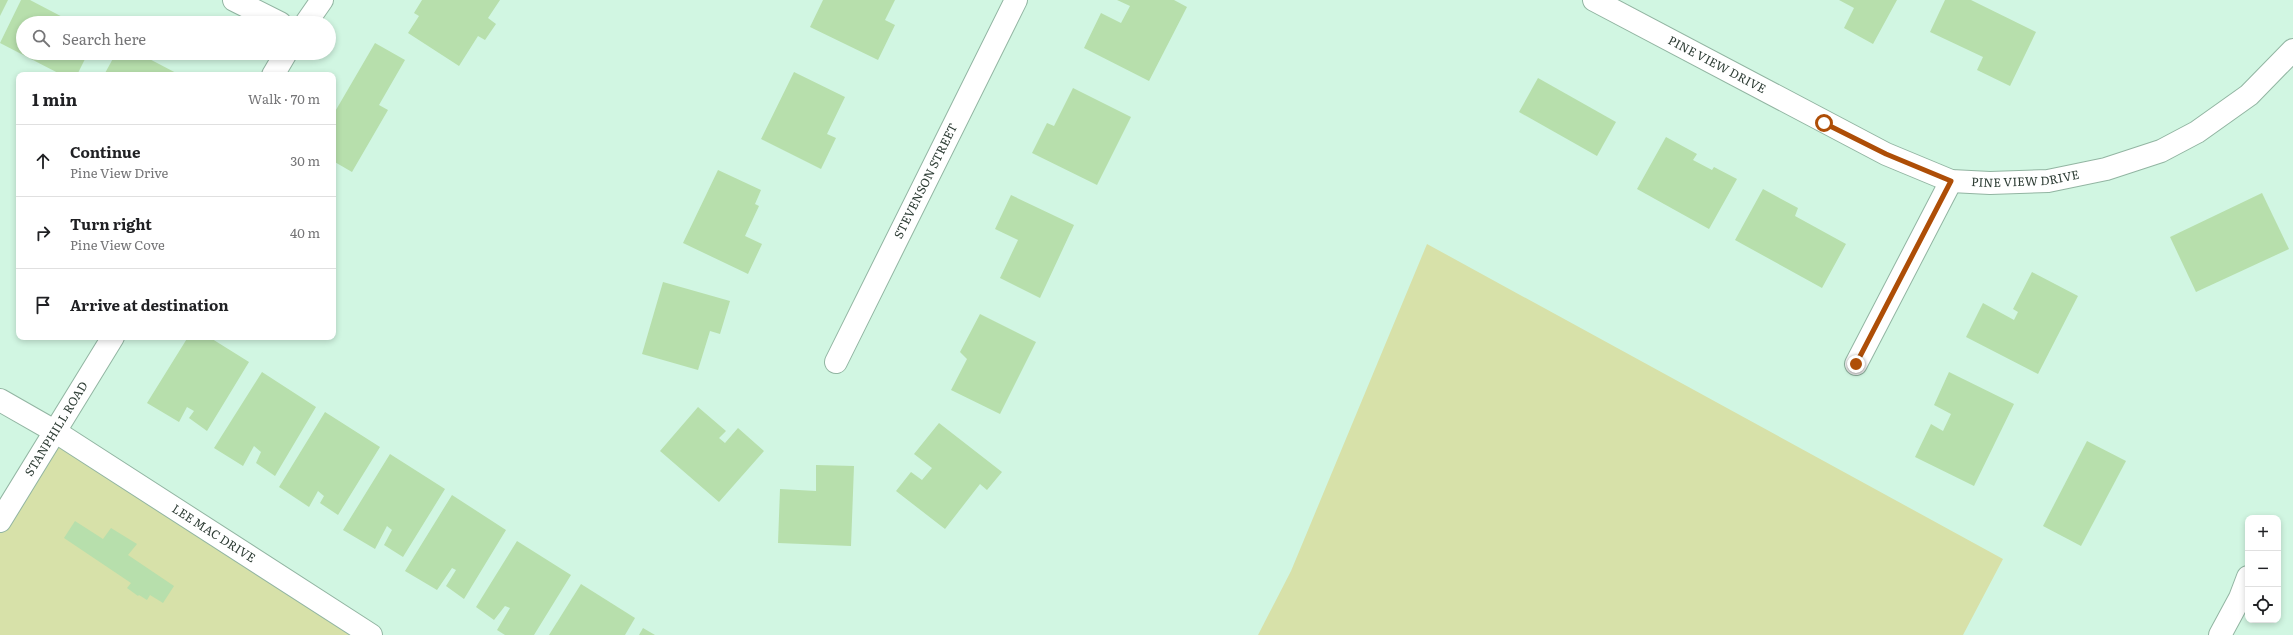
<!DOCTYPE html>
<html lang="en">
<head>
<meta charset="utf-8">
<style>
	:root { --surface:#fff; --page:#f6f6f6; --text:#202124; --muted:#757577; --line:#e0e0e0 }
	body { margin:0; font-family:Literata,serif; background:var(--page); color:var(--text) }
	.controls { position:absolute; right:12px; bottom:12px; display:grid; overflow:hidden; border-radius:8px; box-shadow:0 2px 6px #0003 }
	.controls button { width:36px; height:36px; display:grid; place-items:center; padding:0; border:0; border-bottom:1px solid var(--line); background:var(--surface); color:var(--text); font:20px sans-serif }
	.stop { position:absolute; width:12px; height:12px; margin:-9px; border:3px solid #ae4e07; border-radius:50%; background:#fff }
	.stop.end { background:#ae4e07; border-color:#fff; box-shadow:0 1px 4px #0008 }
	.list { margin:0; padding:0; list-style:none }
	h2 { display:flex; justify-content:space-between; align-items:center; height:52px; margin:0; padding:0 16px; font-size:17px }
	h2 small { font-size:13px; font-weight:400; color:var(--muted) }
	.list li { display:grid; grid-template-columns:26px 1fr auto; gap:12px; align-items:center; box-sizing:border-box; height:72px; padding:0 16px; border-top:1px solid var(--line) }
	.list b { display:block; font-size:15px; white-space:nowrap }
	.list p { margin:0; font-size:13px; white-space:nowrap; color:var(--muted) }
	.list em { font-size:13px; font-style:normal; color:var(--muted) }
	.icon { flex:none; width:22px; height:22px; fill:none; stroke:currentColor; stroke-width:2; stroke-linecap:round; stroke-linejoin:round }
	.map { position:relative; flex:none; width:2293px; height:635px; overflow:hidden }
	.search { position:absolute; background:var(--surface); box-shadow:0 2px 6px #0003; left:16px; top:16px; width:320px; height:44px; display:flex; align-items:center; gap:10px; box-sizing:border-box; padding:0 14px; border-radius:22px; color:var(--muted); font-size:15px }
	.panel { position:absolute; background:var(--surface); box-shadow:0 2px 6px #0003; left:16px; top:72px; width:320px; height:268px; border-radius:8px }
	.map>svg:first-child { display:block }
	.green { fill:#d7e1a9 }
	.building { fill:#b7dfac }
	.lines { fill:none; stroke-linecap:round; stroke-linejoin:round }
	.minor-casing { stroke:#92b5a2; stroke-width:24 }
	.minor { stroke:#fff; stroke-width:22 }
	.route { stroke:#ae4e07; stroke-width:5 }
	.labels { text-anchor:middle; stroke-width:4; stroke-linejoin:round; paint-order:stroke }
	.street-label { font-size:12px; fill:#2e3d35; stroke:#fff }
</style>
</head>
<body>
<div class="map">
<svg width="2293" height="635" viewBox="0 0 2293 635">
	<rect width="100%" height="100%" fill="#d1f6e2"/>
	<g class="green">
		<path d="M1427,244L2003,559L1963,635H1258L1291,571Z"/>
		<path d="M56,432L371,635H0V525Z"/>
	</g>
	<g class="building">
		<path d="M0,0H8L0,16Z"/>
		<path d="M21,0H30L74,23H23V53H88L77,75H62L0,43Z"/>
		<path d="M422,0H500L488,18L496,24L485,40L478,36L459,66L408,33L419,16L414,13Z"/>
		<path d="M823,0H895L885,20L895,25L878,60L810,27Z"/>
		<path d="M1117,0H1174L1187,7L1149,81L1084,48L1101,13L1121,23L1130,6Z"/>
		<path d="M1839,0H1897L1873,44L1844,28L1854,8Z"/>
		<path d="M1945,0H1971L2036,32L2010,86L1977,70L1983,57L1930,32Z"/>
		<path d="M375,43L405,60L379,105L388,110L352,172L333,161V115Z"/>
		<path d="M116,53H138L180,75H104Z"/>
		<path d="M794,72L845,97L827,134L836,138L821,169L761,139Z"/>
		<path d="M1538,78L1616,122L1597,156L1519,112Z"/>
		<path d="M1073,88L1131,117L1097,185L1032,153L1047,123L1054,126Z"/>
		<path d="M1666,137L1697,154L1693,160L1712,170L1714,167L1737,179L1709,229L1637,189Z"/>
		<path d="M718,170L761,190L755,204L759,206L745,236L762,244L748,274L683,243Z"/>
		<path d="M1763,189L1798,208L1795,216L1846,244L1822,288L1735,240Z"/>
		<path d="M2262,193L2289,249L2196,292L2170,237Z"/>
		<path d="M1011,195L1074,225L1040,298L1000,278L1018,240L995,229Z"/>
		<path d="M2032,272L2078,296L2038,374L1966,337L1983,303L2014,320L2018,312L2013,309Z"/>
		<path d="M663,282L730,301L720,334L710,331L698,370L642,354Z"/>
		<path d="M980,314L1036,342L1000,414L951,390L967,359L960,352Z"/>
		<path d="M188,337H209L249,362L207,431L189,418L194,411L187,407L179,422L147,403Z"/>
		<path d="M262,372L316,407L275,476L256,463L261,452L254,446L243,466L214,448Z"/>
		<path d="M1949,372L2014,404L1974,486L1915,457L1931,424L1943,431L1951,414L1934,405Z"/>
		<path d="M698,407L726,431L719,438L725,443L738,428L764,451L719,502L660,451Z"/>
		<path d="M325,412L380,447L338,515L320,503L324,496L318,491L309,507L279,487Z"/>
		<path d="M939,423L1002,472L987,490L980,484L945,529L896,491L911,472L922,480L932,468L914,454Z"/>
		<path d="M2087,441L2126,461L2081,546L2043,526Z"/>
		<path d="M390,454L445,489L403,557L384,545L392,530L387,526L375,549L343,530Z"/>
		<path d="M816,465L854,466L851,546L778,543L780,489L816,491Z"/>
		<path d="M452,495L506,530L464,599L446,586L456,570L452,568L437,590L405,571Z"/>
		<path d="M75,521L103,539L111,528L137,544L128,555L174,586L163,603L150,595L147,600L139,595L138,596L127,588L131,583L64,538Z"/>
		<path d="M517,541L571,575L534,635H505L497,630L510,608L505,606L494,620L476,607Z"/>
		<path d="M581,584L635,618L625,635H549Z"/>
		<path d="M643,628L655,635H639Z"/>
	</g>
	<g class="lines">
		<g class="minor-casing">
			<g id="minor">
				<path d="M234,0L280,23"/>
				<path id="s1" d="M1594,0L1886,154L1951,181L1990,183L2048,181L2106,169L2161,151L2197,132L2249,95L2293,50"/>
				<path d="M306,23L322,0"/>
				<path d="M273,75L286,53"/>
				<path id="s2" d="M836,362L1016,0"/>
				<path d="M1856,364L1951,181"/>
				<path id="s3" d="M0,400L56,432L371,635"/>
				<path id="s4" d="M0,521L113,337"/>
				<path d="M2220,635L2240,598L2248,577"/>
			</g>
		</g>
		<use href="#minor" class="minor"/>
	</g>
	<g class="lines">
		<path class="route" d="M1824,123L1886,154L1951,181L1856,364"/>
	</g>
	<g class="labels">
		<g class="street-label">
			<text dy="4" stroke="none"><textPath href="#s1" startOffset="139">PINE VIEW DRIVE</textPath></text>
			<text dy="4" stroke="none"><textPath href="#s1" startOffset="475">PINE VIEW DRIVE</textPath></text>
			<text dy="4" stroke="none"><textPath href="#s2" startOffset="202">STEVENSON STREET</textPath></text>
			<text dy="4" stroke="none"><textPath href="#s4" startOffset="108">STANPHILL ROAD</textPath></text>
			<text dy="4" stroke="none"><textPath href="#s3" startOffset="252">LEE MAC DRIVE</textPath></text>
		</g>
	</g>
</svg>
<div class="controls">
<button>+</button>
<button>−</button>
<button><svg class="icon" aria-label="locate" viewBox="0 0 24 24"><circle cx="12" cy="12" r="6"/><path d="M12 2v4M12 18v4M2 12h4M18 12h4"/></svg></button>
</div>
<div class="stop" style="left:1824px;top:123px"></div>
<div class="stop end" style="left:1856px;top:364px"></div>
<div class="search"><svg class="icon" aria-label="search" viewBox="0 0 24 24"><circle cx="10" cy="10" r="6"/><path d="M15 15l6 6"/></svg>Search here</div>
<section class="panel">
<h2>1 min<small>Walk · 70 m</small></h2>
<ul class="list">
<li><svg class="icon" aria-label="ahead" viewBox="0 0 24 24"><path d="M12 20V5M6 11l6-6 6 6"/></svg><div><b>Continue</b><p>Pine View Drive</p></div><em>30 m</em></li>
<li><svg class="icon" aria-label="right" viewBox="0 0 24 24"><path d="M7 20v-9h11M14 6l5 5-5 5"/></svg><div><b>Turn right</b><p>Pine View Cove</p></div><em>40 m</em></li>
<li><svg class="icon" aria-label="arrive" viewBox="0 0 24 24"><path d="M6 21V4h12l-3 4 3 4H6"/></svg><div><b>Arrive at destination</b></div></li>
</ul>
</section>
</div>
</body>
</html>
